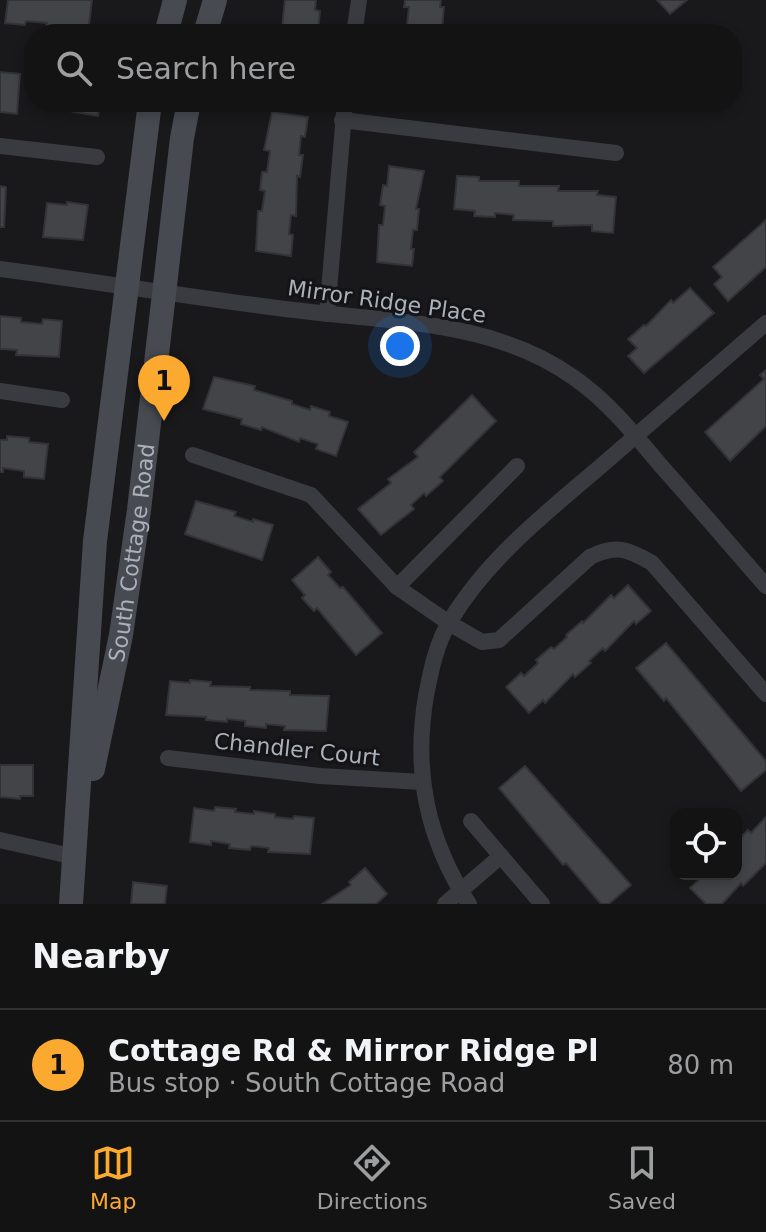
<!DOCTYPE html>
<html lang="en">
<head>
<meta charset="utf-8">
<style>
	:root { --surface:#131314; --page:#202022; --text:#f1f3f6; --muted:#9d9ea0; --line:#323234; --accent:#fca930 }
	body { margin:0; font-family:"DejaVu Sans",sans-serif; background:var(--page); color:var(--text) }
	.controls { position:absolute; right:24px; bottom:24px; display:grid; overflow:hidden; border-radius:16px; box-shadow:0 4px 12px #0003 }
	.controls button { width:72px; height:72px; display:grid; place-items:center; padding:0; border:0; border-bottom:2px solid var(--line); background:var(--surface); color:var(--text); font:40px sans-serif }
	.you { position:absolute; left:400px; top:346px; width:28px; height:28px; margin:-20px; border:6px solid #fff; border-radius:50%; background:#1a73e8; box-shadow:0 0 0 12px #1a73e833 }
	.badge { display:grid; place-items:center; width:52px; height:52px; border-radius:50%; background:var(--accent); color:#111; font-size:26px; font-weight:700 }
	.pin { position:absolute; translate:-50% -66px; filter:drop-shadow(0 2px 4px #0008) }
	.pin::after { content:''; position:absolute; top:42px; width:28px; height:24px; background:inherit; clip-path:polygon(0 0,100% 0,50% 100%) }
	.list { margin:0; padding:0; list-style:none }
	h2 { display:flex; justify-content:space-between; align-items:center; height:104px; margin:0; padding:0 32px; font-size:34px }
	h2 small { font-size:26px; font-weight:400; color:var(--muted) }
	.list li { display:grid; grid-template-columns:52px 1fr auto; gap:24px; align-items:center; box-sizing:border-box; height:112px; padding:0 32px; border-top:2px solid var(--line) }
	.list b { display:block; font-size:30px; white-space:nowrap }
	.list p { margin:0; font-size:26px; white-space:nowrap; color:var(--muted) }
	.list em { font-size:26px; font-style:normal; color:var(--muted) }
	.icon { flex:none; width:44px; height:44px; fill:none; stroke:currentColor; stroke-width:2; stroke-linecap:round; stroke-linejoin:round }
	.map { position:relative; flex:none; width:766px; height:904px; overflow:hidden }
	.search { position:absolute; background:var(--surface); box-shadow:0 4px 12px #0003; left:24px; right:24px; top:24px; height:88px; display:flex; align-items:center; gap:20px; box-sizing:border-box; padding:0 28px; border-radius:32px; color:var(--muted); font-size:30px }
	.sheet { height:216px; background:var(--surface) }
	nav { display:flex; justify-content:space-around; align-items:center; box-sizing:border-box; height:112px; border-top:2px solid var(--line); background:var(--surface); font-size:22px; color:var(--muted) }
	nav a { display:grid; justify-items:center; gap:4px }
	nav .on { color:var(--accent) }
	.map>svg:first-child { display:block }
	.building { fill:#434448; stroke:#333337; stroke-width:2 }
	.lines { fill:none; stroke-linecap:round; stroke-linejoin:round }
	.street { stroke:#3a3b40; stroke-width:16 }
	.secondary { stroke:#474a51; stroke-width:24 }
	.labels { text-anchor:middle; stroke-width:6; stroke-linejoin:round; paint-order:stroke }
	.street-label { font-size:22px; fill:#abb1bb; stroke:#141416 }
</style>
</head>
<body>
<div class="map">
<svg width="766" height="904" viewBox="0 0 766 904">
	<rect width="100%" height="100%" fill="#19191b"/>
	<g class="building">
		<path d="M8,0H92L88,34L67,32V28L46,26L47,23L26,21L25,25L5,23Z"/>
		<path d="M285,0H316L315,10L320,11L318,31H315L314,34H278L279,27H282Z"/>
		<path d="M405,0H441L440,7H444L442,28H438L437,34H402L403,25H407L409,7H404Z"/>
		<path d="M657,0H687L670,14Z"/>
		<path d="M0,72L20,74L17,114L0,112Z"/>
		<path d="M59,102H100L98,116L58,109Z"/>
		<path d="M565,102H628L626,111L606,108L607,105L587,103V107L565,104Z"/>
		<path d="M272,112L308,117L305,137L301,136L299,155H303L300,177L297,176L296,216L291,215L289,234L293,235L291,256L256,251L258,211H262L265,191L260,190L262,172H267L270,151L264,150Z"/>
		<path d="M389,166L424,171L416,209H419L417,230H413L411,249H414L412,266L377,262L379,225H383L385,206L380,205L383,185L387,186Z"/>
		<path d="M457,176L479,177V181H519V186H559L558,191H598L597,195L616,197L613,233L592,231V225L553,226V221L513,220L514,215L495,213V217L474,216L475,211L454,209Z"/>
		<path d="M0,186L6,187L4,227H0Z"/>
		<path d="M67,202L88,205L83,240L43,237L47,203L67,205Z"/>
		<path d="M766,220V267L728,301L714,284L722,277L713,267Z"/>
		<path d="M690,288L714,313L644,373L628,356L637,348L628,339L644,325L646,326L671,300L673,303Z"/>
		<path d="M0,316L21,318V322L42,324L43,319L62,321L59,357L16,355L17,350L0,349Z"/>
		<path d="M766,370V426L730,461L705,432L764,379L760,375Z"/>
		<path d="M214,377L255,386L254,390L292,401V404L310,410L311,406L330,412L329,416L348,422L336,456L316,449L318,444L300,438L299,442L262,427L261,430L241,424L242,419L203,409Z"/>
		<path d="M472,395L496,421L440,477L443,481L426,496L424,493L411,505L414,509L381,535L358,509L391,483L388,479L418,457L414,452Z"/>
		<path d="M7,436L29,438V442L48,444L44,479L24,477V471L3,468V472H0V440H7Z"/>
		<path d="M196,501L236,512L234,516L253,522V519L273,525L262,560L185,534Z"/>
		<path d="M318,557L331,572L328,575L340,588L343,587L382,633L356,655L317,608L314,611L302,598L305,595L292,580Z"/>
		<path d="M628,585L651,611L636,624L634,621L605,651L603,648L589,661L591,663L575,677L573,674L545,703L543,700L529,713L506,687L521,673L524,676L538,663L536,660L551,647L554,649L567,637L566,635L582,621L583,623L611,595L614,598Z"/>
		<path d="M666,643L766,761V770L741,791L666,698L664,701L636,668Z"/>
		<path d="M190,680L211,682L210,686L250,687V690L290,691V695L329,696L326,731L284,730L285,726L266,724V728L245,726V721L227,719V722L206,720V717L166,715L170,681L190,683Z"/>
		<path d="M0,765H33V796H20V799L0,797Z"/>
		<path d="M525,766L631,885L609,904H601L566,863L563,865L499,788Z"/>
		<path d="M215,807L236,809L235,812L254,814V811L275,814V817L293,819L294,816L314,818L310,854L268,852L269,848L251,846L250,850L229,848L230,844L211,841V845L190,842L194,808L214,811Z"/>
		<path d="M766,817V863L743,886L741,883L722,904H706L690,888L705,874H736V842L748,830L751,833Z"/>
		<path d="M365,868L387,894L376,904H322L351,885L349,882Z"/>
		<path d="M133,882L167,886L165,904H131Z"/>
	</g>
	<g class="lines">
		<g class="street">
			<path d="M354,34L359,0"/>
			<path d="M342,120L616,153"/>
			<path d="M0,146L97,157"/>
			<path d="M0,269C98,282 196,298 294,310C388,322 493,320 573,377C608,401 635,435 662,467C697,506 731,546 766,586"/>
			<path d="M327,314L345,102"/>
			<path d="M0,391L62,400"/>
			<path d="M193,455L311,495L397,587L449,623L482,642L499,640L590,557C616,544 628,549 652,563L766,694"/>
			<path d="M397,587L517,466"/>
			<path d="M168,758L320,776L422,782"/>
			<path d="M471,821L542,904"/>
			<path d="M0,840L75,857"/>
			<path d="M445,904L501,856"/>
			<path d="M469,904C427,839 413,772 426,696C431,670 436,644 450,621C488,558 546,513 601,466C656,418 711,370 766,323"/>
		</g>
		<g class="secondary">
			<path d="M166,34L175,0"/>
			<path d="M205,34L215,0"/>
			<path id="s1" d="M93,769L121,635L139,510L182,138L189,102"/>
			<path d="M71,904L95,541L150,102"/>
		</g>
	</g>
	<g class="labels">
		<g class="street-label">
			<text transform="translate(387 301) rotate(8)" y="8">Mirror Ridge Place</text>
			<text dy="8" stroke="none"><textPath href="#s1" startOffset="220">South Cottage Road</textPath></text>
			<text transform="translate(297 749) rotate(6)" y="8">Chandler Court</text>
		</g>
	</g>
</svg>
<div class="controls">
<button><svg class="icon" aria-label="locate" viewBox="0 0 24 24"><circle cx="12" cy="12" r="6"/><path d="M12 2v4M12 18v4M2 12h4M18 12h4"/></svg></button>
</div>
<div class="you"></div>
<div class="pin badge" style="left:164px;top:421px">1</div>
<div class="search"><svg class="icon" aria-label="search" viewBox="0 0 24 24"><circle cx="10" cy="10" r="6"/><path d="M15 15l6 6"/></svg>Search here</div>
</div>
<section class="sheet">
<h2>Nearby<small></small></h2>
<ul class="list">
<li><span class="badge">1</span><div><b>Cottage Rd &amp; Mirror Ridge Pl</b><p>Bus stop · South Cottage Road</p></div><em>80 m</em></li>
</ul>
</section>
<nav>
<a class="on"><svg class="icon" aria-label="map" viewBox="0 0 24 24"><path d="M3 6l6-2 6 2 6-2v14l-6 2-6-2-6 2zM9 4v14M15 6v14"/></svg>Map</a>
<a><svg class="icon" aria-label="directions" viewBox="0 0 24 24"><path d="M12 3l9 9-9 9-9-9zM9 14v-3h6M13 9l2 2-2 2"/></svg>Directions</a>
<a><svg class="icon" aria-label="saved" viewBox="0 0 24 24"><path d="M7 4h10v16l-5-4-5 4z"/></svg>Saved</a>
</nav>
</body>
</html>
